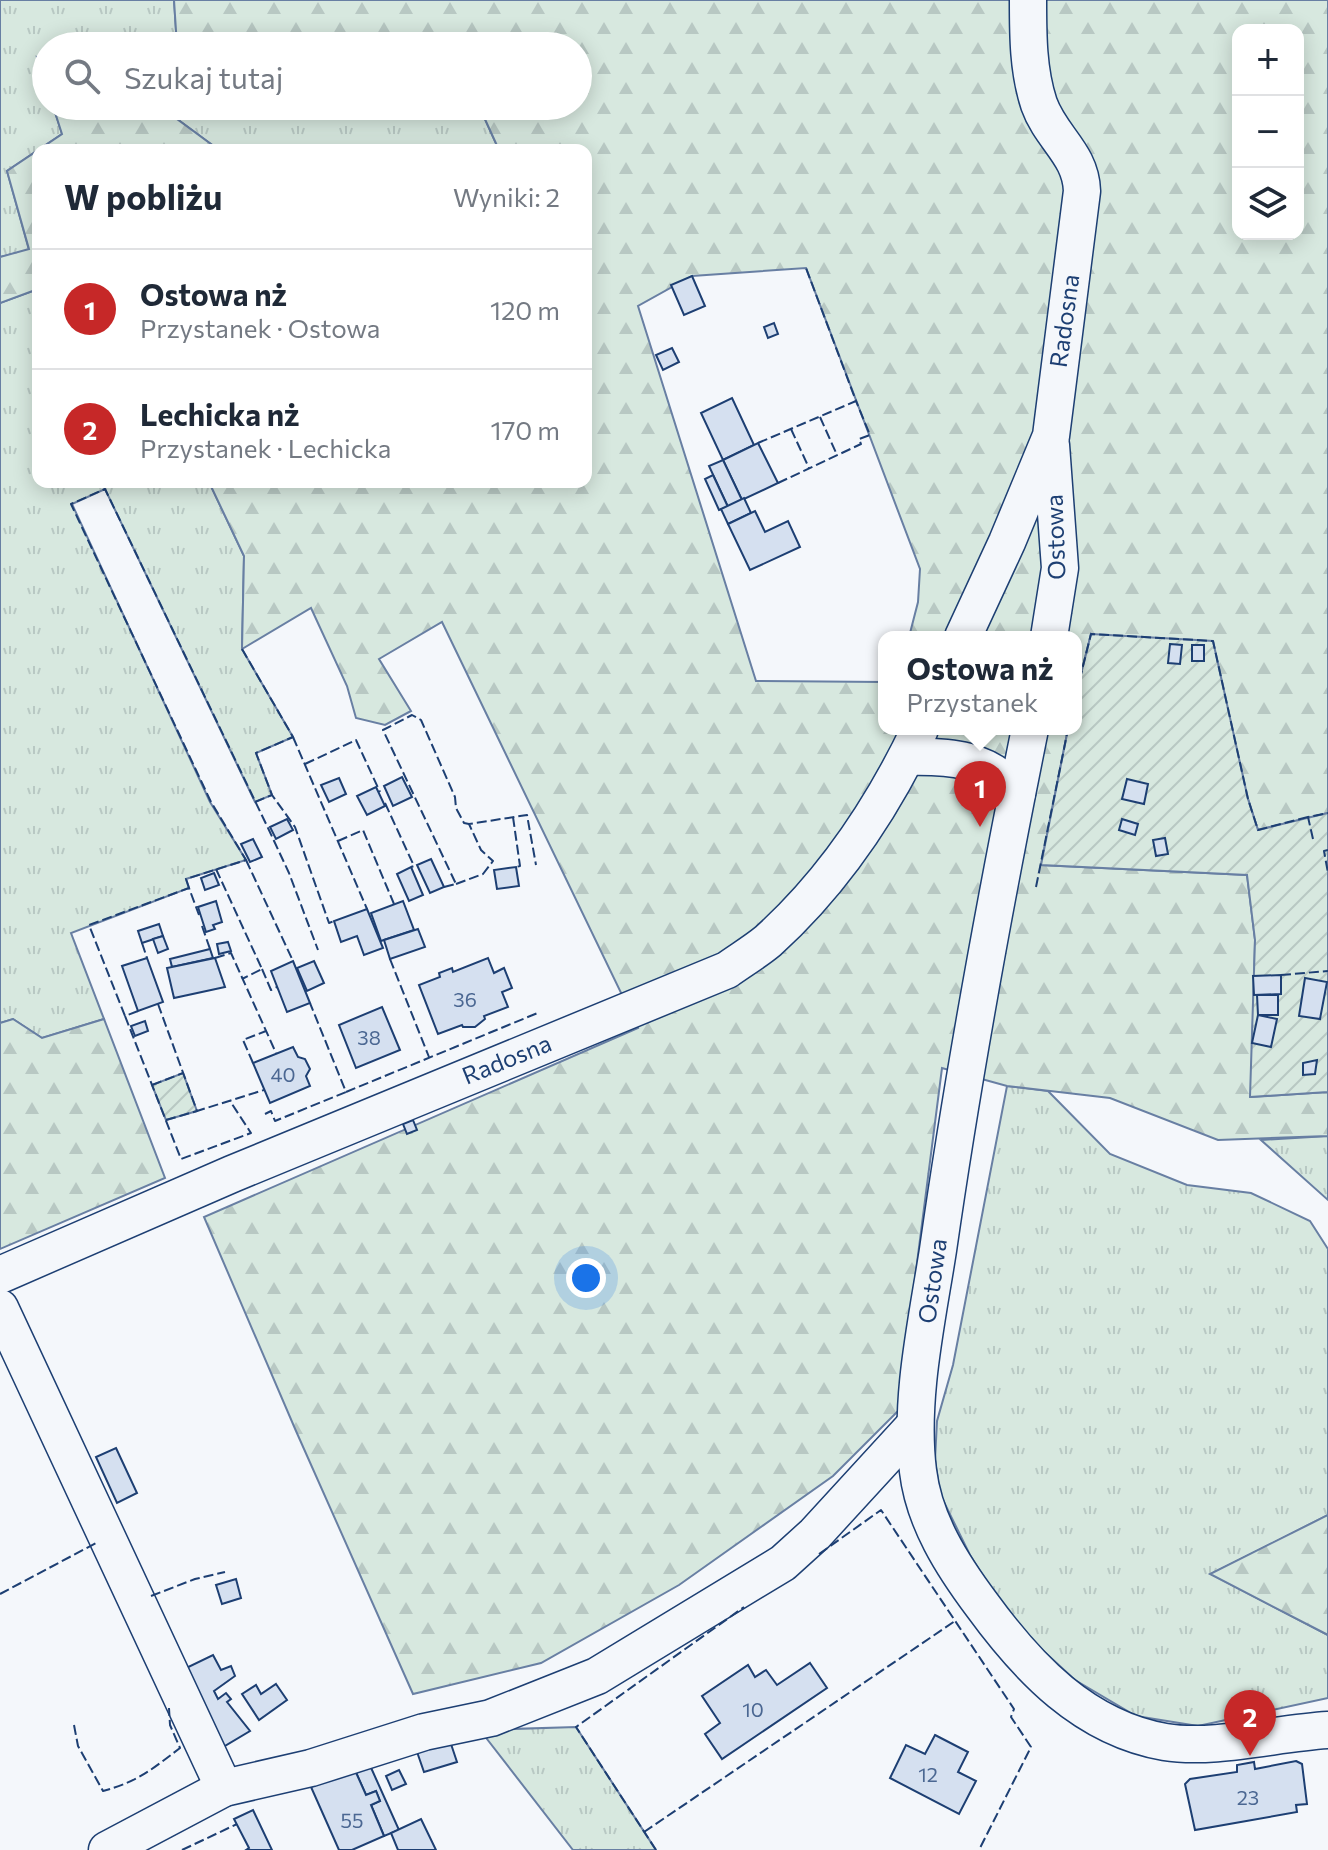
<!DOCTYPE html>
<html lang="pl">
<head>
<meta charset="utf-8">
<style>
	:root { --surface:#fff; --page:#f2f2f3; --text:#1f2937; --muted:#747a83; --line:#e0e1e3; --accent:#c62828 }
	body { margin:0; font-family:Commissioner,sans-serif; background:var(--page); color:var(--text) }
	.controls { position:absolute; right:24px; top:24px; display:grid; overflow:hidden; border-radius:16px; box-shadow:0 4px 20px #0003 }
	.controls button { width:72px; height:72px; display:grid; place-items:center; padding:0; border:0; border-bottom:2px solid var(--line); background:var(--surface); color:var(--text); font:40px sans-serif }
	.you { position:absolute; left:586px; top:1278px; width:28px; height:28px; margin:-20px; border:6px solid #fff; border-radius:50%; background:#1a73e8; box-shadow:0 0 0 12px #1a73e833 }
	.badge { display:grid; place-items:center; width:52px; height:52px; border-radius:50%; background:var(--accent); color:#fff; font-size:26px; font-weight:700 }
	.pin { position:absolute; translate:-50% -66px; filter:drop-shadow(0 2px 4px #0008) }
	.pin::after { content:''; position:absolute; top:42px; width:28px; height:24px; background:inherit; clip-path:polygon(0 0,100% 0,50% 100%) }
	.popup { position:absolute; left:878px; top:631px; width:204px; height:104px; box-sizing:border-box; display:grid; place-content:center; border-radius:16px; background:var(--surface); filter:drop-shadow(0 2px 6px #0005); font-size:26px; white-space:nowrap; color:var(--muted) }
	.popup b { font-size:30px; color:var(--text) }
	.popup::after { content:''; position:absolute; left:50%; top:100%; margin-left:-16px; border:16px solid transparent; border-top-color:var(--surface) }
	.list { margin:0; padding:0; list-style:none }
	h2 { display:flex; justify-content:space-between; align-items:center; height:104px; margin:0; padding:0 32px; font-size:34px }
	h2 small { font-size:26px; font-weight:400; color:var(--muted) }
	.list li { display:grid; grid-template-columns:52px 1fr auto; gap:24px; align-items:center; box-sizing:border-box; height:120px; padding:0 32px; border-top:2px solid var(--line) }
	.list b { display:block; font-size:30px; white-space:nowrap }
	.list p { margin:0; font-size:26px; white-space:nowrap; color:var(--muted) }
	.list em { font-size:26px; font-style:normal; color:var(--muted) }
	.icon { flex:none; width:44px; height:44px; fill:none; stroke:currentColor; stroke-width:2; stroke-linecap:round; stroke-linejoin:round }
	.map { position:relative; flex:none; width:1328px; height:1850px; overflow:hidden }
	.search { position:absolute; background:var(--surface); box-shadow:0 4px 20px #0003; left:32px; top:32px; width:560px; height:88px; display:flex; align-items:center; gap:20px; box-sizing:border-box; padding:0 28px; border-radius:44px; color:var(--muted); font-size:30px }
	.panel { position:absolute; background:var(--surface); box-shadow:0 4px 20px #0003; left:32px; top:144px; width:560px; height:344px; border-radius:16px }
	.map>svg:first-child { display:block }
	.grass { fill:url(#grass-tufts); stroke:#687fa3; stroke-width:2 }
	.forest { fill:url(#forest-firs); stroke:#687fa3; stroke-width:2; fill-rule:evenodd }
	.garden { fill:url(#garden-furrows); stroke:#687fa3; stroke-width:2 }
	.building { fill:#d5e0f0; stroke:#1d3f73; stroke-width:2 }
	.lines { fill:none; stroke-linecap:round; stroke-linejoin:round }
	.minor-casing { stroke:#1d3f73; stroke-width:39 }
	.minor { stroke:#f4f7fb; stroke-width:36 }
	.fence { stroke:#1d3f73; stroke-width:2; stroke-dasharray:10 4; stroke-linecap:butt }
	.labels { text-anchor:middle; stroke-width:6; stroke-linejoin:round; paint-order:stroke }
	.number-label { font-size:20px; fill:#4b6792 }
	.street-label { font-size:24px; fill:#1d3f73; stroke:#f4f7fb }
</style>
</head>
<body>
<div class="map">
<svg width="1328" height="1850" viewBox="0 0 1328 1850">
	<defs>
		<pattern id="grass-tufts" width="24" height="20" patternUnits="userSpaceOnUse" patternTransform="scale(2)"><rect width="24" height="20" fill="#d7e8df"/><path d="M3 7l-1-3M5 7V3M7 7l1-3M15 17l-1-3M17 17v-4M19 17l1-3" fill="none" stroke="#b8c8c3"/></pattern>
		<pattern id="forest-firs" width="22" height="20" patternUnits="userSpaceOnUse" patternTransform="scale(2)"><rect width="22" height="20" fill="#d7e8df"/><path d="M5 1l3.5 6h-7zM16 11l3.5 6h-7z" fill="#b8c8c3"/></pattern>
		<pattern id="garden-furrows" width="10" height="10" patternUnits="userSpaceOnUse" patternTransform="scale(2)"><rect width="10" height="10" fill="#d7e8df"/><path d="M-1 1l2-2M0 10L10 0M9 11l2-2" fill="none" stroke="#b8c8c3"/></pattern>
	</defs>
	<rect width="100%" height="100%" fill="#f4f7fb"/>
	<g class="grass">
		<path d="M0,0H174L177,46H46V60L37,57L46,84V106H53L62,134L7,171L29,250L0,257Z"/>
		<path d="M154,106H479L499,150H219L166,111Z"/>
		<path d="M38,289V482H209L244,556L242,649L293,737L256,753L272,795L255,802L105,489L72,504L210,802L246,860L186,879L189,888L71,933L104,1019L42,1038L13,1019L0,1023V303Z"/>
		<path d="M1007,1086L1048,1091L1110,1154L1187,1185L1251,1193L1310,1221L1328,1249V1515L1211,1574L1328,1635V1698L1198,1726L1136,1716L1075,1680L1012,1622L970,1555L940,1494L935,1460L937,1421L953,1365Z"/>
		<path d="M1328,1136V1200L1261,1140Z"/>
		<path d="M576,1727L656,1850H573L480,1730Z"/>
	</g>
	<g class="forest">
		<path d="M174,0H1328V813L1258,830L1248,799L1091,634L1076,694V637H909L918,602L920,569L806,268L692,276L638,306L756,681L884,682V729H1068L1041,865L1247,875L1255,940L1251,1097L1328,1092V1136L1218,1140L1110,1098L1007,1086L942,1068L898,1411L833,1476L679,1585L541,1663L413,1694L296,1431L204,1217L638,1028L442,622L379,659L411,711L385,725L356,718L347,686L311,608L242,649L244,556L209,482H586V150H499L479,106H578V46H177ZM1238,30H1298V234H1238Z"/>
		<path d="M53,106H154L166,111L219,150H38V289L0,303V257L29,249L7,171L62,134Z"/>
		<path d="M13,1019L42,1038L104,1019L165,1178L0,1249V1023Z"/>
		<path d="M1328,1515V1635L1210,1574Z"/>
	</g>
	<g class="garden">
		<path d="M1091,634L1213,641L1248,799L1258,830L1328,813V1092L1250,1097L1255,940L1247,875L1041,865L1068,729H1076V694Z"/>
		<path d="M183,1073L197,1111L166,1120L152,1085Z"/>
	</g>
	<g class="building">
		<path d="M692,276L705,306L684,315L671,285Z"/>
		<path d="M774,323L778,334L768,338L764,327Z"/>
		<path d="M672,348L679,362L663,370L656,355Z"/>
		<path d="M732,398L754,445L723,460L701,413Z"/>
		<path d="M758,443L778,483L742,500L723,460Z"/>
		<path d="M723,460L742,500L728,507L709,466Z"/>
		<path d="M713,475L728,507L719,510L705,479Z"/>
		<path d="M744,498L751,513L728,524L721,509Z"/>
		<path d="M755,511L765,532L788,521L800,547L750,570L728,524Z"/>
		<path d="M1170,644L1182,645L1180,664L1168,663Z"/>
		<rect x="1192" y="645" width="12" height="16"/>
		<path d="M402,777L412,797L393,806L384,786Z"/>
		<path d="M339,778L346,794L329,802L321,785Z"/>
		<path d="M1127,779L1148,784L1144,804L1122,799Z"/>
		<path d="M376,787L385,806L367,815L357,796Z"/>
		<path d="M287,819L293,830L276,839L270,827Z"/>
		<path d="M1122,819L1138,824L1135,835L1119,830Z"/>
		<path d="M1165,838L1168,854L1156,856L1153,840Z"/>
		<path d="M253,839L262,857L250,862L241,844Z"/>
		<path d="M431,859L444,887L430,893L417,865Z"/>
		<path d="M411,867L423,895L409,901L397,874Z"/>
		<path d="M516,867L519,886L497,889L494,870Z"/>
		<path d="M214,873L219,885L205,890L201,878Z"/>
		<path d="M216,901L222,922L213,925L215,929L206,932L198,907Z"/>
		<path d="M403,901L414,930L381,941L371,913Z"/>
		<path d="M367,909L383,948L364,955L357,936L341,942L334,921Z"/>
		<path d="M159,924L163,936L142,943L138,931Z"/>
		<path d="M418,929L425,947L390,959L384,940Z"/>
		<path d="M163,936L168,949L158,953L153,939Z"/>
		<path d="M228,942L231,951L219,954L217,944Z"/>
		<path d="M210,949L213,958L172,967L170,959Z"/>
		<path d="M147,958L163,1002L138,1011L122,966Z"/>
		<path d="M215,958L225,987L174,998L167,968Z"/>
		<path d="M488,958L494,973L504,968L512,988L502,992L508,1007L484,1016L485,1019L475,1027H463L462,1025L438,1034L419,985L440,977L439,973L452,968L453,972Z"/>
		<path d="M293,961L310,1003L287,1012L271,971Z"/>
		<path d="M314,961L324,983L307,991L297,968Z"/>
		<path d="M1281,975V994L1254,995L1253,976Z"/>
		<path d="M1305,978L1327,982L1320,1019L1299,1016Z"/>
		<path d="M1257,995H1278V1015H1258Z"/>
		<path d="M382,1007L400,1050L356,1068L339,1025Z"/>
		<path d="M1258,1015L1277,1019L1271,1047L1252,1043Z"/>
		<path d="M145,1021L148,1031L135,1036L131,1026Z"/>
		<path d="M293,1047L298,1057L305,1059L310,1069L306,1076L310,1086L270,1103L253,1063Z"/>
		<path d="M1317,1060L1315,1074L1303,1075V1063Z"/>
		<path d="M413,1120L417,1130L407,1134L403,1124Z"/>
		<path d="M116,1448L137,1493L117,1503L96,1457Z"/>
		<path d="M236,1579L241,1598L222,1604L216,1585Z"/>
		<path d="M213,1655L221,1670L231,1666L235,1676L214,1691L218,1699L226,1693L231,1699L227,1702L250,1731L218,1750L180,1671Z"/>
		<path d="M810,1663L827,1688L722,1759L705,1734L720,1723L702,1696L748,1665L755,1677L766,1670L777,1685Z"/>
		<path d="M276,1684L287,1700L259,1720L242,1694L256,1685L261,1694Z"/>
		<path d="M935,1735L968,1752L958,1772L976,1781L959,1814L890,1778L906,1745L925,1754Z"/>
		<path d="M449,1738L457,1762L424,1772L416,1749Z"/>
		<path d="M368,1761L399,1830L384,1836L371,1805L380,1801L376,1791L366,1795L354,1768Z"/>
		<path d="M1296,1761L1302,1764L1307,1804L1296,1805L1297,1812L1195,1830L1185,1784L1190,1779L1237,1772V1765L1254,1762L1255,1769Z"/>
		<path d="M354,1768L366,1795L376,1791L380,1801L371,1805L384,1836L352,1850H339L311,1787Z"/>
		<path d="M399,1770L406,1784L392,1790L386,1776Z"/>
		<path d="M253,1810L272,1850H246L249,1848L234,1819Z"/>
		<path d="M421,1819L436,1850H398L391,1833Z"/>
	</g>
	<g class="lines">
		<g class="minor-casing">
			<g id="minor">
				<path d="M963,637L1007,542L1051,436L1082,191C1081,154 1051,138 1039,104C1028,71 1028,35 1028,0"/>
				<path d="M1049,637L1060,568L1051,445"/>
				<path d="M1030,729C995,902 963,1076 938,1250C927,1321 909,1400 918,1471C924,1521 952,1565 982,1605C1028,1668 1084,1728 1165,1742C1214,1750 1277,1733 1328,1730"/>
				<path d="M907,757C950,756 987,758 1017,793"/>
				<path d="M0,1275L232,1174L727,970C741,960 756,951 768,941C832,883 883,807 920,729"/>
				<path d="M0,1308L224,1788"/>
				<path d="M107,1850L224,1788L311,1768L424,1732L491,1718L597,1676L783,1563L815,1534L914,1426"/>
			</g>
		</g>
		<use href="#minor" class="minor"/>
		<g class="fence">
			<path d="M820,417L837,455"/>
			<path d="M791,429L809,468"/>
			<path d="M758,443L856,401L806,268"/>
			<path d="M778,483L861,444L859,439L870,435L856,401"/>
			<path d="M242,649L293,737L256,753L272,795L295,827L329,923L334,921"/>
			<path d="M1076,694L1091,634L1213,641L1248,799L1258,830L1308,817"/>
			<path d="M293,737L367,909"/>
			<path d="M305,764L356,740L380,792"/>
			<path d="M255,802L272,795"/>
			<path d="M385,803L414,866L411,867"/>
			<path d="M513,817L520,866L516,867"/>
			<path d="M1313,839L1308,817L1328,813"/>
			<path d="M338,841L363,830L394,904"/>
			<path d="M1328,850L1324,851L1328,873"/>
			<path d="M246,860L293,961"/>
			<path d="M216,869L262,969L242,979"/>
			<path d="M456,884L483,874L493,861L481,850L469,824L527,815L536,865"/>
			<path d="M444,887L456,884L383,730L412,715L421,720L455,797L456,808L464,823L469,824"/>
			<path d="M1036,887L1068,729"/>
			<path d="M189,888L186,879L246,860L211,802L71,504L105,489L268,828L289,873L318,950"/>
			<path d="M202,926L210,949"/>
			<path d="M142,943L147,958"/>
			<path d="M215,958L231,953L276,1053"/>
			<path d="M390,959L429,1057"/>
			<path d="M262,969L271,990L277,987"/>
			<path d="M1281,975L1328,971"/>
			<path d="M158,1004L197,1111L264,1090"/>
			<path d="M138,1011L125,1016L89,925L189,888L199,915"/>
			<path d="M125,1016L181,1159L251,1133L230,1101"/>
			<path d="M253,1063L243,1040L266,1031"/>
			<path d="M152,1085L183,1073"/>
			<path d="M346,1092L540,1012"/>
			<path d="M265,1114L271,1111L275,1121L346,1092L310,1003"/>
			<path d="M166,1120L197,1111"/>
			<path d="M819,1554L881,1510L1014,1709L1011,1717L1031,1747L979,1850"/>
			<path d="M0,1594L98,1542"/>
			<path d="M151,1596L195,1579L225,1572"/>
			<path d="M74,1725L78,1746L103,1791C139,1781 151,1770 180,1748L170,1725L169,1708"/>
			<path d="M644,1832L955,1621"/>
			<path d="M182,1850L237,1824"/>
			<path d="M656,1850L576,1727L744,1607"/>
		</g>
	</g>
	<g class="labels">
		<g class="number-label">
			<text x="465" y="1007">36</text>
			<text x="369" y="1045">38</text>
			<text x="283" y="1082">40</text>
			<text x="753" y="1717">10</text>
			<text x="928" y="1782">12</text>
			<text x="1248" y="1805">23</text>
			<text x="352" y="1828">55</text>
		</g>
		<g class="street-label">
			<text transform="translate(1065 321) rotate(-82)" y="8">Radosna</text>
			<text transform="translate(1056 537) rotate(-92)" y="8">Ostowa</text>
			<text transform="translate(507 1060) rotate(-22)" y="8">Radosna</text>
			<text transform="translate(933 1281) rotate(-82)" y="8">Ostowa</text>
		</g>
	</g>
</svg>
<div class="controls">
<button>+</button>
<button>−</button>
<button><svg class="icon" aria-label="layers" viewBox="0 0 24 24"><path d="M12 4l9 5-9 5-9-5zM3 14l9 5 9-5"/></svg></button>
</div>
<div class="you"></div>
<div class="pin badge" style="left:980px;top:827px">1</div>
<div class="popup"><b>Ostowa nż</b>Przystanek</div>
<div class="pin badge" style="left:1250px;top:1756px">2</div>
<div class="search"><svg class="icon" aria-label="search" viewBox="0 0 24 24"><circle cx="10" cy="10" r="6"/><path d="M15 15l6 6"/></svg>Szukaj tutaj</div>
<section class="panel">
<h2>W pobliżu<small>Wyniki: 2</small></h2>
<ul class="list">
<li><span class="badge">1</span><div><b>Ostowa nż</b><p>Przystanek · Ostowa</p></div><em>120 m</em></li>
<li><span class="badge">2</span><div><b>Lechicka nż</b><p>Przystanek · Lechicka</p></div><em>170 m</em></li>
</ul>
</section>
</div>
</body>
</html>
